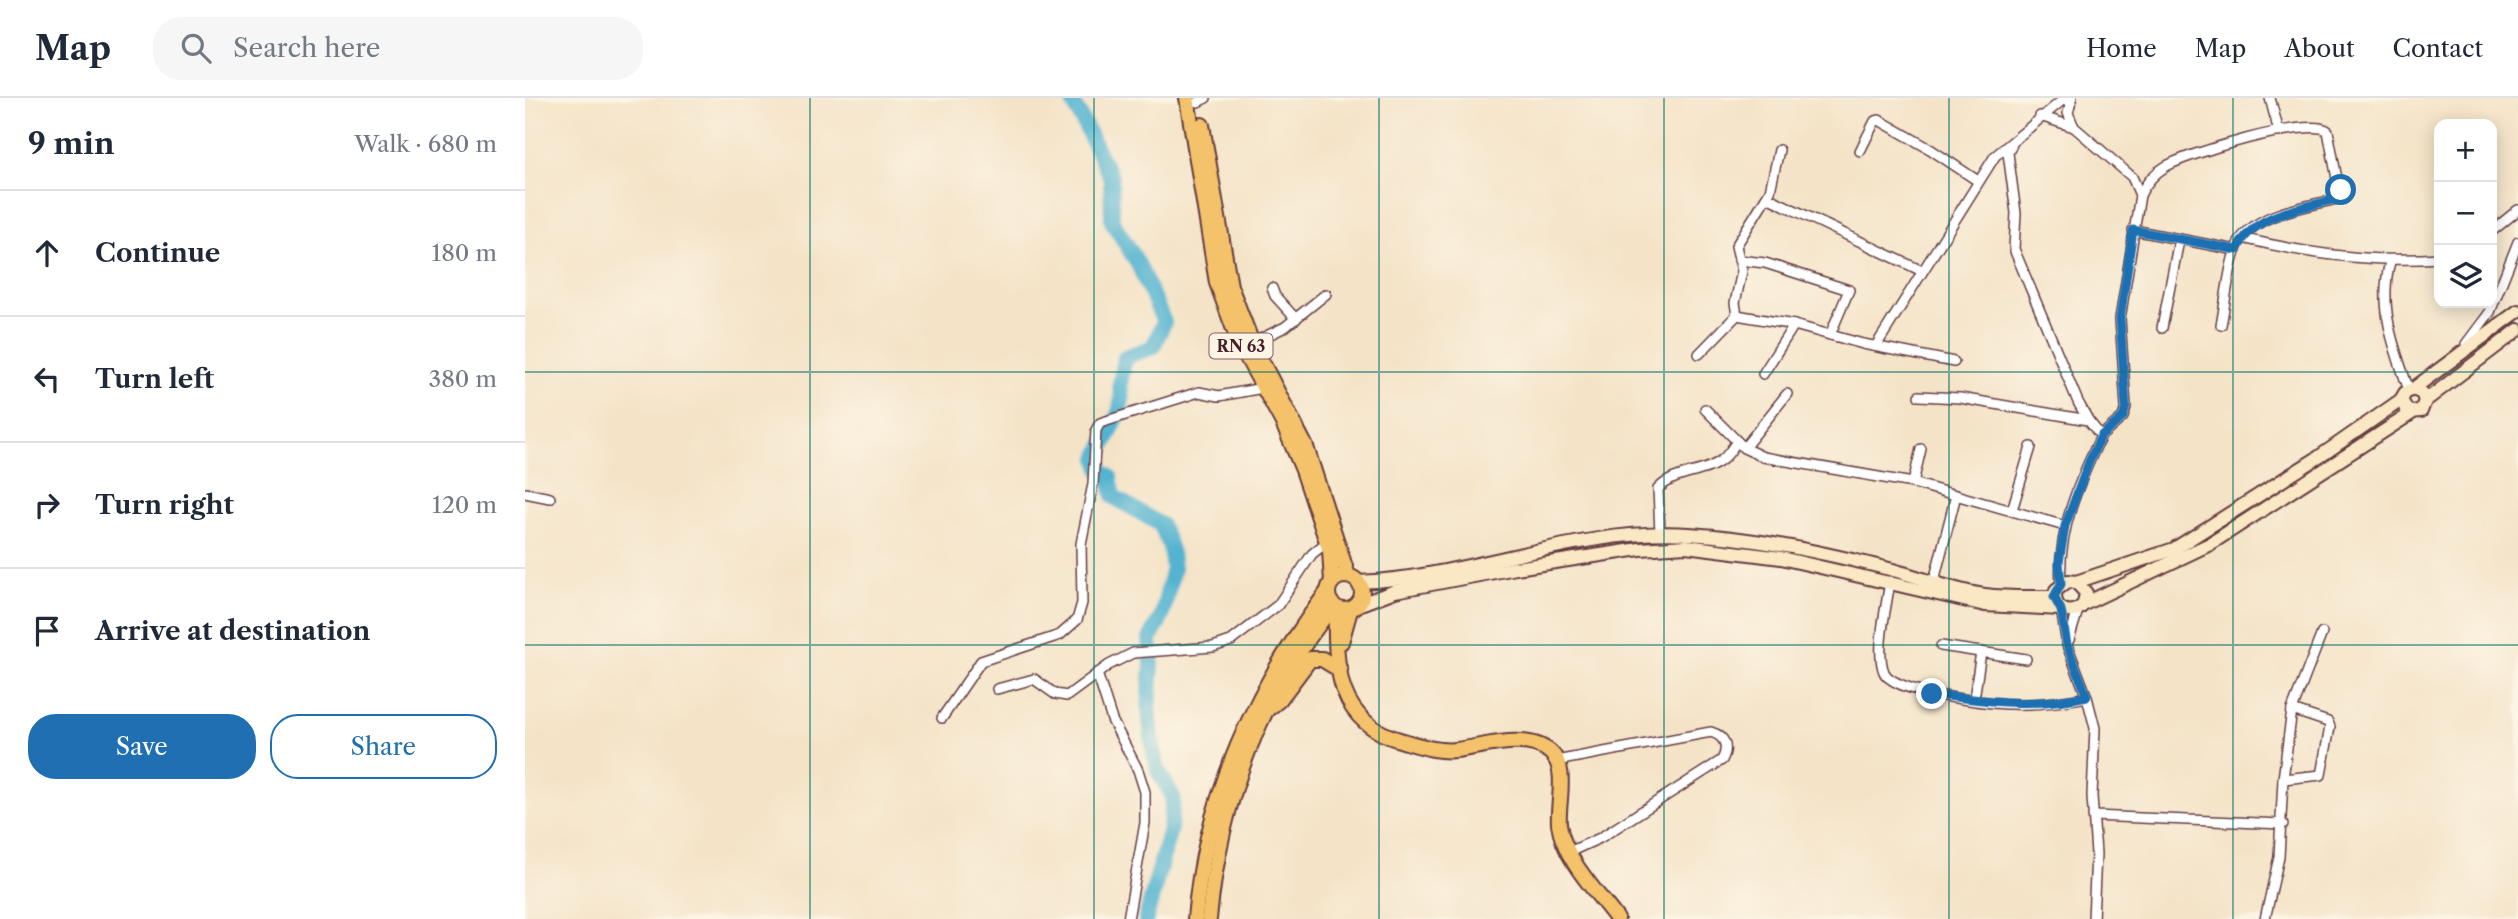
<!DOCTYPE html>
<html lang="en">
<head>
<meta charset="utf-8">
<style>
	:root { --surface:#fff; --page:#f6f6f7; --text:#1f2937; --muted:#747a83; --line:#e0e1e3; --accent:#1f6fb2 }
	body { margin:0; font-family:"Libre Caslon Text",serif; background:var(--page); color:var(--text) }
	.controls { position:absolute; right:21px; top:21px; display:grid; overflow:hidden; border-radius:14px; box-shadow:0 4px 18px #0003 }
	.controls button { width:63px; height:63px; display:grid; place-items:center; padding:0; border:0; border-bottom:2px solid var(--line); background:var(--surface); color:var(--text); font:35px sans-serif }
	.stop { position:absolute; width:21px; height:21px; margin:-16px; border:5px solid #1f6fb2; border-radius:50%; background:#fff }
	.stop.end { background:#1f6fb2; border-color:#fff; box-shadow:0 2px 7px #0008 }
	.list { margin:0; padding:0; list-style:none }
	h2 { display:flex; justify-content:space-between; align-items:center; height:91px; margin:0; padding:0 28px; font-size:30px }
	h2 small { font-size:23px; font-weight:400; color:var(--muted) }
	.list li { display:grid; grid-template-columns:46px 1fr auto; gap:21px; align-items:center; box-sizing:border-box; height:126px; padding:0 28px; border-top:2px solid var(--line) }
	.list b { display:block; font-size:26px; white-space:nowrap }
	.list em { font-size:23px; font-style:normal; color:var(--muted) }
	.actions { display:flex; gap:14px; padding:21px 28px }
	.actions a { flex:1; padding:16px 0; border:2px solid var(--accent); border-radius:28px; text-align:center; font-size:24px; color:var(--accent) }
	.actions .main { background:var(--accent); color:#fff }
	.icon { flex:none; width:38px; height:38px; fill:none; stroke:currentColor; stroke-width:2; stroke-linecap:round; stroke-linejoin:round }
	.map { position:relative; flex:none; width:1993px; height:821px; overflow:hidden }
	header { display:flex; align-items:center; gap:42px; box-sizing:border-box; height:98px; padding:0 35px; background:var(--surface); border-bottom:2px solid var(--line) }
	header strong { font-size:33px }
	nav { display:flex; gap:38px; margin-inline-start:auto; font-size:24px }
	.search { width:490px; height:63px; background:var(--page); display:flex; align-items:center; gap:18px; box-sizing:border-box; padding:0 24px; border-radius:28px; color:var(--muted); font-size:26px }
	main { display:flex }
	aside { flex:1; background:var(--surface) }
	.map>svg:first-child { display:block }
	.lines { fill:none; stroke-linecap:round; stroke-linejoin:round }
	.river { stroke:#52b3d0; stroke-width:16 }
	.minor-casing { stroke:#643c42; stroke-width:12 }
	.secondary-casing { stroke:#643c42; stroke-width:16 }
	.primary-casing { stroke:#643c42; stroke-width:18 }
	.trunk-casing { stroke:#643c42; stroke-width:18 }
	.minor { stroke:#fff; stroke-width:9 }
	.secondary { stroke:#fae7c3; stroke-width:12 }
	.primary { stroke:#f3c26a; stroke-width:14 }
	.trunk { stroke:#f3c26a; stroke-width:14 }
	.route { stroke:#1f6fb2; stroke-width:9 }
	.grid { fill:none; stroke:#0f766e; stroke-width:2; stroke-opacity:0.55 }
	.labels { text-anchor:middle; stroke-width:5; stroke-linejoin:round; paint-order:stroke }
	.shield { fill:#fcf5e5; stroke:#7f5f63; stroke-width:2 }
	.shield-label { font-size:16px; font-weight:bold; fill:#4a1f2b }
</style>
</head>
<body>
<header>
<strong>Map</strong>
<div class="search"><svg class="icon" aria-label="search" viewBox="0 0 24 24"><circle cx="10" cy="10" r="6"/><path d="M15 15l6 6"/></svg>Search here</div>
<nav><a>Home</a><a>Map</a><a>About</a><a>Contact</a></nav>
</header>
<main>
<aside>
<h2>9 min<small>Walk · 680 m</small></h2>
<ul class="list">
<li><svg class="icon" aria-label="ahead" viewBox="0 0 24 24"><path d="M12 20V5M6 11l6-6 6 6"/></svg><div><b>Continue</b></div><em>180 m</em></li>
<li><svg class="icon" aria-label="left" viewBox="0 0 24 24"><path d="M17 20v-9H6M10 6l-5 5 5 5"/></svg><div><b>Turn left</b></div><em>380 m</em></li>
<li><svg class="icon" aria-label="right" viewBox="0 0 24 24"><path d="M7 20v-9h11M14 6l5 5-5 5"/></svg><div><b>Turn right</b></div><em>120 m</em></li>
<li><svg class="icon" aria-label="arrive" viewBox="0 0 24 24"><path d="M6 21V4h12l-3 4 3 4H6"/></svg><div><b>Arrive at destination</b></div></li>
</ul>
<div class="actions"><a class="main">Save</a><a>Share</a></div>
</aside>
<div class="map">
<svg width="1993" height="821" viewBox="0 0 1993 821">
	<rect width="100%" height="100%" fill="#fcf5e5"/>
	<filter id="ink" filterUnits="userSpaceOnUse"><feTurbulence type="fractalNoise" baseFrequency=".0143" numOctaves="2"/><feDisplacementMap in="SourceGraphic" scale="14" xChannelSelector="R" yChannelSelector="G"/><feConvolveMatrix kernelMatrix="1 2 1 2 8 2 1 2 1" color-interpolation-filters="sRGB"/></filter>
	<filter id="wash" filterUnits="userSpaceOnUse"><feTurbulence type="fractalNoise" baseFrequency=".00686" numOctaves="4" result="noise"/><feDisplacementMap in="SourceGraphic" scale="28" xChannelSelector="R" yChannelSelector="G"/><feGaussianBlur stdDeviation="1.57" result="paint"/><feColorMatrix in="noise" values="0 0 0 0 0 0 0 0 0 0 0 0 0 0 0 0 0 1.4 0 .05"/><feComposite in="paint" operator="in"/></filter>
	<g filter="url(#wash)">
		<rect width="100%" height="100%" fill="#f4e3c7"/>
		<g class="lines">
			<path class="river" d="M546,0L586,80L587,123L612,164L639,224L628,249L600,259L595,286L597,301L594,315L573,360L576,372L585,379L589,399L636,427L645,449L648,470L637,518L625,541L627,566L624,611L628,650L633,672L648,699L645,731L621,821"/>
		</g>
	</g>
	<g filter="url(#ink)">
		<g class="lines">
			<g class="minor-casing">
				<g id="minor">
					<path d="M1745,0L1754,34"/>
					<path d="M673,4L681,0"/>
					<path d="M1515,18L1549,29L1543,15L1547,0"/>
					<path d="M1549,29L1607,79L1615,97L1595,221L1601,309L1598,319L1576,338"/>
					<path d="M1487,46L1483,55L1491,115L1489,151L1553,304L1563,322L1576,338C1554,384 1532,433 1536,486"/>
					<path d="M1335,53L1350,23L1354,22L1405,51L1453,83"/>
					<path d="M1615,97C1621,85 1628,76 1640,69C1660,56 1786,18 1803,33L1815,97L1811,101C1782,109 1735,114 1716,141C1704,159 1701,204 1696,227"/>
					<path d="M1242,99L1397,173"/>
					<path d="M1608,132L1711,152"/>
					<path d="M1967,133L1993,112"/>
					<path d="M1717,140C1782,156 1847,165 1914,160"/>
					<path d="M1214,162L1240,165L1324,192L1305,237"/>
					<path d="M1865,164C1853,208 1869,251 1884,292"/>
					<path d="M747,190L750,198L771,221"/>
					<path d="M1212,217L1210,205L1217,173L1211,148L1245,93L1254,52"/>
					<path d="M1637,230L1654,142"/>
					<path d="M727,245L760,229L801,196"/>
					<path d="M1941,246L1965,214L1993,144"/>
					<path d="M1351,248L1470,58L1540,0"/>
					<path d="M1174,256L1212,217L1269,227"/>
					<path d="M1238,276L1269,227L1338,246L1429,264"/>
					<path d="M1394,298L1435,300L1563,322"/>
					<path d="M1180,311L1219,350L1238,359L1388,385L1540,428"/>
					<path d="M1219,350L1262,296"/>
					<path d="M1388,385L1396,351"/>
					<path d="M0,395L25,400"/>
					<path d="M1487,412L1506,349"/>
					<path d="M1135,435L1133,391C1151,372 1180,377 1198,361C1204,356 1208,349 1212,343"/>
					<path d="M1365,483C1362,507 1350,552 1359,574C1367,595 1464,606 1487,606C1512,607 1538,604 1562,599"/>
					<path d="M1409,483L1431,397"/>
					<path d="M1536,511L1542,547L1562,599L1570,630L1567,698L1571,756L1568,821"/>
					<path d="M1544,542L1553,512"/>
					<path d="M1416,548L1501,561"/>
					<path d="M572,575L587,622L613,672L620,694V725L603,821"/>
					<path d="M472,591L509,581L530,596L542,598L584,567L608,555L688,549L706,543L753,507L787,456L802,444"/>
					<path d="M1449,601L1456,554"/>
					<path d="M417,620L456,563L535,537L552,522L557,505L556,446L568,386L571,332L575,325L674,294L694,298L738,290"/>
					<path d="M1031,663L1186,634C1200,638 1204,649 1197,662L1075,740L1044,754"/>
					<path d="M1758,681L1796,677L1805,629L1803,624L1767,612"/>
					<path d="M1568,718L1758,726"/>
					<path d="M1740,821L1754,759L1758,681L1767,612L1797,535"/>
				</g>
			</g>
			<g class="secondary-casing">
				<g id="secondary">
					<path d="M1888,291L1993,213"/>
					<path d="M1900,303L1897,295L1888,291L1880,295L1876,302L1883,314L1896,313L1900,303L1993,232"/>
					<path d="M833,484C944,480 1051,429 1164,436C1233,440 1301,455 1368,472C1398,480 1429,493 1460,497C1483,500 1506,499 1529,499"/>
					<path d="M1551,484L1649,451L1794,359L1876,302"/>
					<path d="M1559,506L1561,495L1551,484L1543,483L1531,492C1526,511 1546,521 1559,506L1685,446L1887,315"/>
					<path d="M833,507L870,493L991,470L1115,451L1161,448L1256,460L1460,507L1535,511"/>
				</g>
			</g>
			<g class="primary-casing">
				<g id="primary">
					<path d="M811,510C810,570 811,625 878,643C895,648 913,654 931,652C958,649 1001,634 1025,654C1044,670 1032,704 1034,726C1038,760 1072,794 1092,821"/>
					<path d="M816,544L825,512"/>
				</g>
			</g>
			<g class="trunk-casing">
				<g id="trunk">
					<path d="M662,0L692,185L714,245L757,323L778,372L805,453L807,484"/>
					<path d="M677,27L705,188L727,245L781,349L823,478"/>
					<circle cx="820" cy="495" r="17"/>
					<path d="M744,610L754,602L785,561H797L815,572"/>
					<path d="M670,821C680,699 730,590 803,493"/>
					<path d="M684,821C695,704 734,599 808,508"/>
				</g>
			</g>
			<use href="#minor" class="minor"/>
			<use href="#secondary" class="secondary"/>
			<use href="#primary" class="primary"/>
			<use href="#trunk" class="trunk"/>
		</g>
	</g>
	<g class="lines" filter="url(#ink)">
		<path class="route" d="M1407,596C1460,603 1510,610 1562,598L1542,547L1536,512L1529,499L1536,486L1534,464L1540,428L1564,364L1576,338L1598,319L1601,309L1595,221L1608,132L1712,152C1728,115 1776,111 1811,101L1816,92"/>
	</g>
	<path class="grid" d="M285,0V821M569,0V821M854,0V821M1139,0V821M1424,0V821M1708,0V821M0,274H1993M0,547H1993"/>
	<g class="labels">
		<rect class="shield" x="684.5" y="235.5" width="63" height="25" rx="5"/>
		<g class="shield-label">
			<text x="716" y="254">RN 63</text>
		</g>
	</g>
</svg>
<div class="controls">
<button>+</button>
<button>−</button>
<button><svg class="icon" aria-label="layers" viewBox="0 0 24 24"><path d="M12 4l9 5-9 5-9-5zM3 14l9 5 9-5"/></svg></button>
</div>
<div class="stop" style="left:1816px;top:92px"></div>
<div class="stop end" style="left:1407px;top:596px"></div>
</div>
</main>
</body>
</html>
